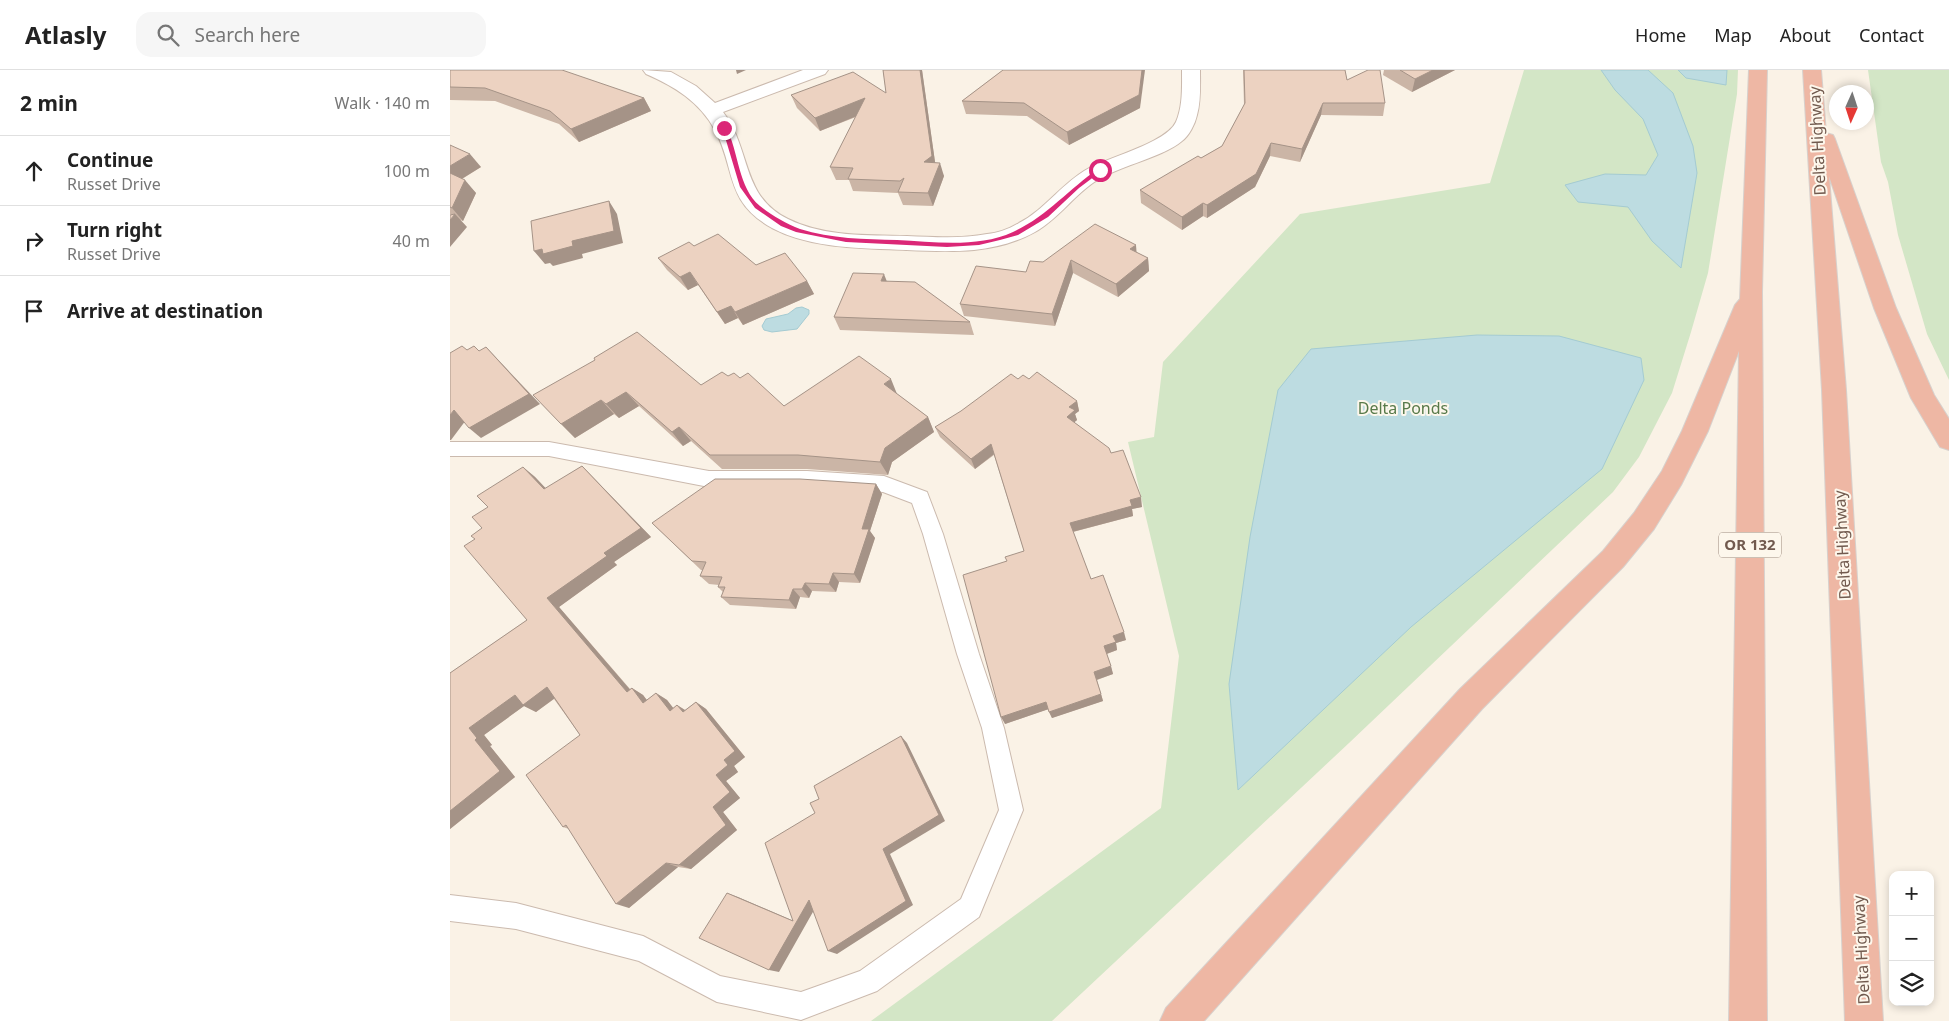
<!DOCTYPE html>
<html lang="en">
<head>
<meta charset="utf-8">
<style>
	:root { --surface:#fff; --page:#f6f6f6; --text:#222; --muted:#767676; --line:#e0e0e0 }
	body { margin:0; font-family:"Noto Sans",sans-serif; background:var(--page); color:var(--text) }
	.controls { position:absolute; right:15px; bottom:15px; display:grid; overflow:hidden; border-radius:10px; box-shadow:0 2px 8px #0003 }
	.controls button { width:45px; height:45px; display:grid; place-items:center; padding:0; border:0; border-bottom:1px solid var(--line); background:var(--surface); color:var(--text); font:25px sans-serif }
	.compass { position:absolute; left:1379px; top:15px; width:45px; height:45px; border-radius:50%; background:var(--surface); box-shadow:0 2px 8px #0003; rotate:183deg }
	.stop { position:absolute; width:15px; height:15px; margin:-11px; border:4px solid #db2777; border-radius:50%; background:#fff }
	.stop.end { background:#db2777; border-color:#fff; box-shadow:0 1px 5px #0008 }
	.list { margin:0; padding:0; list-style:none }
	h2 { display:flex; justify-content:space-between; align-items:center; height:65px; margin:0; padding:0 20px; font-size:21px }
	h2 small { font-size:16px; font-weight:400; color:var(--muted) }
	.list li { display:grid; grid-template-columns:32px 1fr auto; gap:15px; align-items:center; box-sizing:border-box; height:70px; padding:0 20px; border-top:1px solid var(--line) }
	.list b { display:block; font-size:19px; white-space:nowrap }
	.list p { margin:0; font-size:16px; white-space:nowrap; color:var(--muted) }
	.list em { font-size:16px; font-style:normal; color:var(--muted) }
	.icon { flex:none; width:28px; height:28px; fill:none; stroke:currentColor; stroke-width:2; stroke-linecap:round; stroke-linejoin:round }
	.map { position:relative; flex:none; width:1499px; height:951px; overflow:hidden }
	header { display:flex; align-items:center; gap:30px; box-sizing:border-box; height:70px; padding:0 25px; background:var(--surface); border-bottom:1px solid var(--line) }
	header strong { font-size:24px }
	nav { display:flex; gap:28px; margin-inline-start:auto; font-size:18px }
	.search { width:350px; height:45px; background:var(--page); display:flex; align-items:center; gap:12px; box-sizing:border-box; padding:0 18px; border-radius:15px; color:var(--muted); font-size:19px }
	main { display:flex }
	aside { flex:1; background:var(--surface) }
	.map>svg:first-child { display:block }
	.green { fill:#d3e6c6 }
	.water { fill:#bddce1; stroke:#a4cbd2 }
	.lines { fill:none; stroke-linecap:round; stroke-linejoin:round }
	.service-casing { stroke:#cbbaae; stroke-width:2 }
	.minor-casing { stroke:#cbbaae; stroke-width:2 }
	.motorway-casing { stroke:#d7d1cd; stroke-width:2 }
	.service { fill:#fff; fill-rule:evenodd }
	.minor { fill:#fff; fill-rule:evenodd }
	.motorway { fill:#eeb7a4; fill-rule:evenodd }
	.wall { fill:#cbb5a6 }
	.shaded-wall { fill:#a59387 }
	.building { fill:#ecd2c1; stroke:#a59387 }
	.route { fill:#db2777 }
	.labels { text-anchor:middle; stroke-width:4; stroke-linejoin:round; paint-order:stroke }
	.shield { fill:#fdf7ec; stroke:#9b897d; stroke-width:1 }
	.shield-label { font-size:15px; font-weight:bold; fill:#715a4e }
	.street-label { font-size:16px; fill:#715a4e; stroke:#fdf7ec }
	.park-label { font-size:16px; fill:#587a4a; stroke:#fdf7ec }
</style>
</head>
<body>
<header>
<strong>Atlasly</strong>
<div class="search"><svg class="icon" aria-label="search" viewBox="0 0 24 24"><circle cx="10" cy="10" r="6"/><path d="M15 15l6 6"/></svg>Search here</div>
<nav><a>Home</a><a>Map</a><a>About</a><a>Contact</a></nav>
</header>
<main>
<aside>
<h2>2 min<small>Walk · 140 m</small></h2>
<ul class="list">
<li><svg class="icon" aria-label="ahead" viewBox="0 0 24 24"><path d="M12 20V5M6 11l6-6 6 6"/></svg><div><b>Continue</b><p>Russet Drive</p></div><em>100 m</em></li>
<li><svg class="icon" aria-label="right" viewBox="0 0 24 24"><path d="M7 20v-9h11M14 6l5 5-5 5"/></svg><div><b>Turn right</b><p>Russet Drive</p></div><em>40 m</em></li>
<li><svg class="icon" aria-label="arrive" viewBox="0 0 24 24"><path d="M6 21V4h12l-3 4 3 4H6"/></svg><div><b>Arrive at destination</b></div></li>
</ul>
</aside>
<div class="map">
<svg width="1499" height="951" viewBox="0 0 1499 951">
	<rect width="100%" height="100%" fill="#faf2e6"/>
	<g class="green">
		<path d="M1074,0H1288L1287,24L1258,203L1241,262L1222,323L1189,387L1163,422L899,673L602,951H421L711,738L729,586L678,372L704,367L713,292L850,144L1040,113Z"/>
		<path d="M1418,0H1499V310L1477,264L1448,165L1438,112L1431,92Z"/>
	</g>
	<g class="water">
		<path d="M1151,0H1198L1223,23L1243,76L1247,103L1231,198L1202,171L1178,137L1128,132L1115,115L1155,104L1196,105L1208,85L1193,49L1165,20Z"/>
		<path d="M1228,0H1277L1276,15L1236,8Z"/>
		<path d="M352,237L359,240V244L347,259L322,262L314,260L312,256L316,249L338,244L346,238Z"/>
		<path d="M1027,265L1109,266L1191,288L1194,310L1152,399L961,557L788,720L779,614L800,467L828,320L861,279Z"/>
	</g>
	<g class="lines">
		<g class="service-casing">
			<path id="service" d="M0,372H99L259,401H357L434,406L477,422L493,464L529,584L554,658L573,740L529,847L427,921L351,950L267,932L189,891L66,859L0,851V825L66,833L193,866L270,906L351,922L410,901L511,829L549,740L532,658L507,584L473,464L462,433L433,422L357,417H259L99,386H0Z"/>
		</g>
		<g class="minor-casing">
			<path id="minor" d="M193,0L221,2L246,16L265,33L353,0H378L375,4L273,42C302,80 290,125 338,149C374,167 418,165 457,166C484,167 511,169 537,164C548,163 559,159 569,153C594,140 610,116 634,101C655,88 717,73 726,52C733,36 732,17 732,0H750C750,15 751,31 747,45C745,54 739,66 732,71C713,87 673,95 649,109C625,123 610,148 585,162C567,172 545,178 524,180C501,182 479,181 456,180C412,178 362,179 322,158C274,131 286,99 265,60C250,32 224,16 196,4Z"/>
		</g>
		<g class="motorway-casing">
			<g id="motorway">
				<path d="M1299,0H1317L1312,222L1317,951H1279L1289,281L1258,361L1231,415L1204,459L1173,497L1032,639L754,951H710L716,938L1010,619L1153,481L1184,443L1212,401L1232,361L1285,235L1290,229Z"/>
				<path d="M1353,0H1371L1376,63L1383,65L1385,69L1446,238L1484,325L1499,349V380L1490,377L1461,328L1424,238L1379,106L1396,320L1433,951H1395L1372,320Z"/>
			</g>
		</g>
		<use href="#service" class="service"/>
		<use href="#minor" class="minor"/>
		<use href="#motorway" class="motorway"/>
	</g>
	<g class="wall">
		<path d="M0,0L194,28L201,41L129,72L109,54L45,31L0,30Z"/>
		<path d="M433,0H472L485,92L494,106L483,136L453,135L448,123L403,121L399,110H386L380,97L406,47L370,61L347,38L341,25L436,23Z"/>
		<path d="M553,0L690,38L619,75L577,46L516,44L512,31Z"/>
		<path d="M793,0H895L897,10L935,33L933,46L871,45L850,92L820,86L805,117L757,148L753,146L732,160L691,133L690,120L751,88L772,76L794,35Z"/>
		<path d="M934,0H1005L962,22L933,5Z"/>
		<path d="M0,75L31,97L12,109L26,123L13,151L10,150L17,157L0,144Z"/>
		<path d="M686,175V182L698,188L699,201L668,227L623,203L605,256L514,246L510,234L576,202L593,192Z"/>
		<path d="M244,176L357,211L364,224L293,255L288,248L275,254L248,215L238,220L217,200L208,188Z"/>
		<path d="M437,211L520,252L524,265L390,260L384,247Z"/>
		<path d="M278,306L290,308L334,336L447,324L478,347L484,362L442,392L438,405L357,399H272L241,371L233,376L189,336L169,348L164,344L125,368L83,325L251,315Z"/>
		<path d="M568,309H579L627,331L629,341L625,344L627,350L624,352L661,383L692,437L682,439L683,446L623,462L641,509L676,570L666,573L667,580L657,584L663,604L647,610L653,631L602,648L598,639L555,654L557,491L574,481L544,385L525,399L490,367L485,357Z"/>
		<path d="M132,396L201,467L164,492L167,495L109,537L180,619L182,618L193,625L197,630L206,623L217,630L223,638L227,635L235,640L246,632L256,639L295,687L284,696L288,702L276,711L290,728L273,742L287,760L241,799L228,797L179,838L119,759L113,757L130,665L104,629L86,642L74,636L34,665L42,675L40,676L65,707L0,759V603L77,550L25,469L73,397L85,407L96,419Z"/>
		<path d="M426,414L432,424L420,461L425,468L410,513L389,512L386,522L362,521L359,528L350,527L346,539L280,535L271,527L273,522L268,517L269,515L259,514L250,506L253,500H251L202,453Z"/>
	</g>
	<g class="shaded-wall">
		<path d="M286,0H296L287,4Z"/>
		<path d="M470,0H472L486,99L474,92Z"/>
		<path d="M692,0H695L690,38L619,75L617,62Z"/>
		<path d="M983,0H1005L962,22L965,9Z"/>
		<path d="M194,28L201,41L129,72L121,59Z"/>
		<path d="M415,28L419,41L370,61L365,48Z"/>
		<path d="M873,33L871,45L850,92L852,79Z"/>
		<path d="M821,73L820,86L805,117L757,148V135Z"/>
		<path d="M20,84L31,97L5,113L0,107V96Z"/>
		<path d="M490,93L494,106L483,136L478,123Z"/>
		<path d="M15,110L26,123L13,151L2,138Z"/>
		<path d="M159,131L167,144L173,173L132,184L133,188L103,196L100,193L95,194L84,181L122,171Z"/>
		<path d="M753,133V146L732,160V147Z"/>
		<path d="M5,144L17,157L0,177V150Z"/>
		<path d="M686,175L687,188L680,179Z"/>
		<path d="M698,188L699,201L668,227L666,214Z"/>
		<path d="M621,190L623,203L605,256L602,244Z"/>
		<path d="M240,202L248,215L238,220L230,207Z"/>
		<path d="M434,204L439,217L431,211Z"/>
		<path d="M357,211L364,224L293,255L285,242Z"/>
		<path d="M281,236L288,248L275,254L267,242Z"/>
		<path d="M36,277L90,334L31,368L19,358Z"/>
		<path d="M441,309L447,324L440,329L434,314Z"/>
		<path d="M176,322L189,336L169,348L156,334Z"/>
		<path d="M151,330L164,344L125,368L111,354Z"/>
		<path d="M627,331L629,341L625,344L627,350L619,357L617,347L619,337Z"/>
		<path d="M4,340L16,350L1,370H0V345Z"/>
		<path d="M478,347L484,362L442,392L438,405L430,392L435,378Z"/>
		<path d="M229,357L241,371L233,376L222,362Z"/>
		<path d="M541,374L544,384L525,399L521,389Z"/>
		<path d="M132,396L201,467L164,492L167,495L109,537L188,629L177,622L97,528Z"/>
		<path d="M73,397L85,407L106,429L94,419Z"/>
		<path d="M426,414L432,424L420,461L425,468L410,513L404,504L412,459Z"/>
		<path d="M691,427L692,437L682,439L683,446L622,462L620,453L680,430Z"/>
		<path d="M383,503L389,512L386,522L379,514Z"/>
		<path d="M355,513L362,521L359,528L352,519Z"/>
		<path d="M343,519L350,527L346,539L339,530Z"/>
		<path d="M674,562L676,570L666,573L667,580L656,584L654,576L663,566Z"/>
		<path d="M661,596L663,604L646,610L644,602Z"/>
		<path d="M97,617L109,625L86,642L74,636L34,665L42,675L40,676L65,707L0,759V741L25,670L19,658L65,625Z"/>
		<path d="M182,618L193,625L204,640L193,633Z"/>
		<path d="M206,623L217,630L231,648L220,641Z"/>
		<path d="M651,624L653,631L602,648L599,642Z"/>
		<path d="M246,632L256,639L295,687L284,696L288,702L276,711L290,728L273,742L287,760L241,799L229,795L263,737L266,705L274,690Z"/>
		<path d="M596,632L599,639L555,654L551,647Z"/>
		<path d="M227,635L238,642H233Z"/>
		<path d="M451,666L457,673L495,751L440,784L463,835L387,884L378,881L433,779Z"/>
		<path d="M216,793L228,797L179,838L166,834Z"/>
		<path d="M277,823L288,827L346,852L359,830L368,833L329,902L319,900Z"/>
	</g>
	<g class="building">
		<path d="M0,0H112L194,28L121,59L100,41L35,18L0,17Z"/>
		<path d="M433,0H470L482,86L474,92L490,93L478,123L448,122L454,108L450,111L398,109L403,98L380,97L415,28L365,48L341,25L403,2L436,23Z"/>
		<path d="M553,0H692L689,25L617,62L574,33L512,31Z"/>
		<path d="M794,0H895L897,10L918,0H930L935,33H873L852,79L821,73L806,104L757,135L753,133L732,147L690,120L748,86L751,88L772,76L795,33Z"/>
		<path d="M950,0H983L965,9Z"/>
		<path d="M0,75L20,84L0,96Z"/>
		<path d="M0,103L15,110L2,138L0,137Z"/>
		<path d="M159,131L164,161L122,171L123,176L93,184L92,179L84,181L81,151Z"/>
		<path d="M5,144L0,150V145Z"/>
		<path d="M645,154L686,175L680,179L698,188L666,214L621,190L602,244L510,234L526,196L576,202L580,191L593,192Z"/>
		<path d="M268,164L306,195L335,183L357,211L285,242L281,236L267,242L240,202L230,207L208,188L239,172L244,176Z"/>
		<path d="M403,203L434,204L431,211L465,212L520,252L384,247Z"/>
		<path d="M187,262L251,315L272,302L278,306L284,303L290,308L298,303L334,336L409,286L441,309L434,314L478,347L435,378L430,392L348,385H260L229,357L222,362L176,322L156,334L151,330L111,354L83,325L145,290L144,288Z"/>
		<path d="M12,276L17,280L24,276L29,281L36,277L79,324L19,358L4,340L0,345V283Z"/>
		<path d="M587,302L627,331L619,337L625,340L617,347L659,378L661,383L673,380L691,427L680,430L682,436L620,453L641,509L653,505L674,562L663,566L666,572L654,576L661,596L644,602L651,624L599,642L596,632L551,647L513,505L557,491L555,487L574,481L541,374L521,389L485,357L511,341L561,304L568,309L573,305L579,309Z"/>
		<path d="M132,396L191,458L154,483L157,486L97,528L177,622L182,618L193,633L206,623L220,641L227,635L233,642L246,632L285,681L274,690L278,695L266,705L280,722L263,737L276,755L229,795L216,793L166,834L116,755L113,757L76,705L130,665L97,617L73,635L65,625L19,658L27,668L25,670L50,701L0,741V603L77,550L14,476L25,469L21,466L32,458L22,447L38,437L27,426L73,397L94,419Z"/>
		<path d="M265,409H350L426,414L412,459H419L404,504L383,503L379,514L355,513L352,519H343L339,530L271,527L275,517H268L272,507L250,506L256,492L242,491L202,453Z"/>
		<path d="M451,666L489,745L433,779L456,831L378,881L359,830L319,900L249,868L277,823L343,851L315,773L365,743L360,733L369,729L364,716Z"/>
	</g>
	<path class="route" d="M272,57H276C289,82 288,118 310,136C321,145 336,154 350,159C381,169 415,169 447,170C485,172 528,178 563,162C596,147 619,119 648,99L653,100L629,118L598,147L568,165L550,170L529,175L497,177L396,172L346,162L331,156L305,138L290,117Z"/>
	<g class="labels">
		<rect class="shield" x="1269" y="462.5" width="62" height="25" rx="4"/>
		<g class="shield-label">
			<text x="1300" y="480">OR 132</text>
		</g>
		<g class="street-label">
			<text transform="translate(1367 71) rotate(-93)" y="6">Delta Highway</text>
			<text transform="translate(1392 475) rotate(-93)" y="6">Delta Highway</text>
			<text transform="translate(1411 880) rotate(-93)" y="6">Delta Highway</text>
		</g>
		<g class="park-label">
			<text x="953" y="344">Delta Ponds</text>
		</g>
	</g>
</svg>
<div class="controls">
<button>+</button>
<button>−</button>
<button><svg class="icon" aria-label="layers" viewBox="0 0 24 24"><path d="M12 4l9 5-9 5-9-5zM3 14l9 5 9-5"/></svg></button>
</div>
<svg class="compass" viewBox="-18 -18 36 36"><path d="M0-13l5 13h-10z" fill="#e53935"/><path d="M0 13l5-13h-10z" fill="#767676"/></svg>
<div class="stop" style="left:650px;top:100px"></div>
<div class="stop end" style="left:274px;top:58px"></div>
</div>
</main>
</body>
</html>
